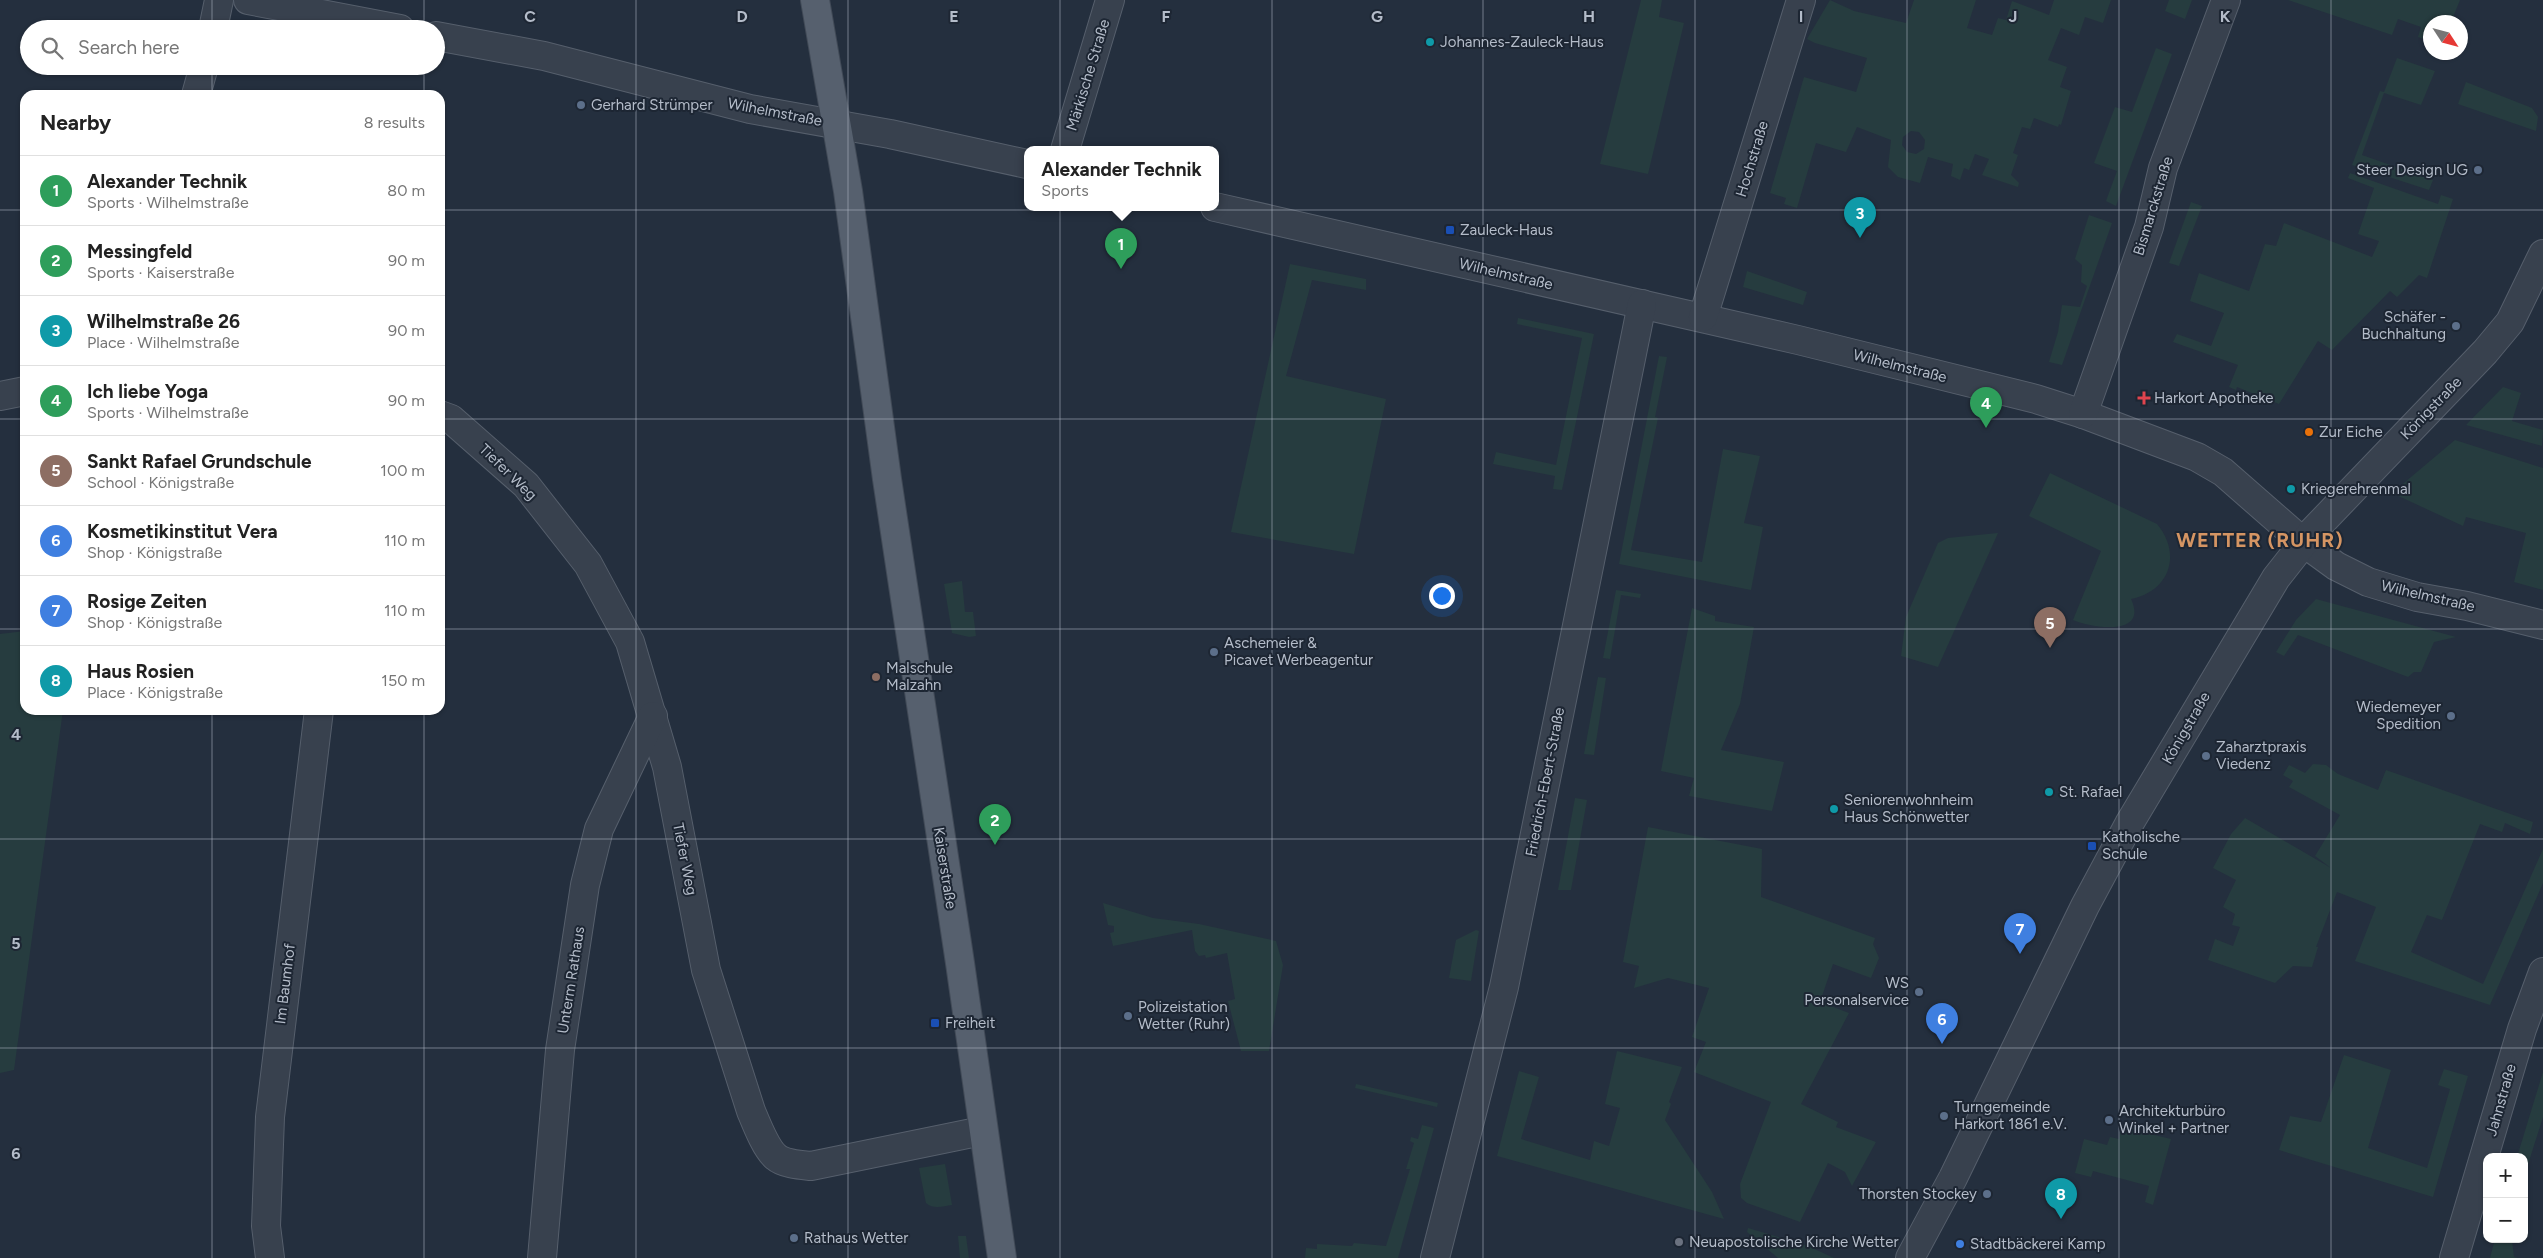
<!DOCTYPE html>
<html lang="en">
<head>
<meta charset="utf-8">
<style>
	:root { --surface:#fff; --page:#f6f6f6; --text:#222; --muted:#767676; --line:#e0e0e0; --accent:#b45309 }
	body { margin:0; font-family:Figtree,sans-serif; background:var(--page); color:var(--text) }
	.controls { position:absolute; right:15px; bottom:15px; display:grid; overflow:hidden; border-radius:10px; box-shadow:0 1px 4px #0004 }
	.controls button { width:45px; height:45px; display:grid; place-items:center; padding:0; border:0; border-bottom:1px solid var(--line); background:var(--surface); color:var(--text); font:25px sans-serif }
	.compass { position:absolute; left:2423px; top:15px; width:45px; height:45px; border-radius:50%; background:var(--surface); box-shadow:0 1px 4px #0004; rotate:126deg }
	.you { position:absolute; left:1441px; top:595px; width:18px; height:18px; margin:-12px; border:4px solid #fff; border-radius:50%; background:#1a73e8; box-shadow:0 0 0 8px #1a73e833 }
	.badge { display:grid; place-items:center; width:32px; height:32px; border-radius:50%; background:var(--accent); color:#fff; font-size:16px; font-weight:700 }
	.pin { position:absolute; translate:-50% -41px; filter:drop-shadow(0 1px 2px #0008) }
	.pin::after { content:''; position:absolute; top:26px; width:18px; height:15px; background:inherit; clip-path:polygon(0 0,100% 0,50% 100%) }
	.popup { position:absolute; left:1024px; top:146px; width:195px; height:65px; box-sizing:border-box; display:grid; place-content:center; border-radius:10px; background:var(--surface); filter:drop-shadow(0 1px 4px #0005); font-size:16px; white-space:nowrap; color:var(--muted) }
	.popup b { font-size:19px; color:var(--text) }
	.popup::after { content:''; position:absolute; left:50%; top:100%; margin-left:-10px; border:10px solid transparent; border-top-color:var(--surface) }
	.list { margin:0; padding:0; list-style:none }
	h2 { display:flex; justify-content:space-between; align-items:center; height:65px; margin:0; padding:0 20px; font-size:21px }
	h2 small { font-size:16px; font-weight:400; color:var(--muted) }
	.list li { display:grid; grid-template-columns:32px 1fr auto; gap:15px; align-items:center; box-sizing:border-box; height:70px; padding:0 20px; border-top:1px solid var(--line) }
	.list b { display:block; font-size:19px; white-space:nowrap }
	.list p { margin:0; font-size:16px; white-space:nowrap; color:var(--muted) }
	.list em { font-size:16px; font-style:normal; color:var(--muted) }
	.icon { flex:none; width:28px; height:28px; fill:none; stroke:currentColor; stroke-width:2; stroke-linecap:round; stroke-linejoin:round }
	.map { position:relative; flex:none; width:2543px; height:1258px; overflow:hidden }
	.search { position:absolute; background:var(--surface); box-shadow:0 1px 4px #0004; left:20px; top:20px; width:425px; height:55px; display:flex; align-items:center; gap:12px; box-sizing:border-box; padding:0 18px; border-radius:28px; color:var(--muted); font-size:19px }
	.panel { position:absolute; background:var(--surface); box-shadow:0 1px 4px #0004; left:20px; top:90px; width:425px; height:625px; border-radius:15px }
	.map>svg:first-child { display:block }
	.green { fill:#263c3f; fill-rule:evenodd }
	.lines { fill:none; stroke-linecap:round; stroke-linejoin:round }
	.minor-casing { stroke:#565f6c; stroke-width:30 }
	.major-casing { stroke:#414a57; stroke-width:30 }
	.minor { stroke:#38414e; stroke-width:28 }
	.major { stroke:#56606e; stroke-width:28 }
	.grid { fill:none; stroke:#b4bcc9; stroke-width:1; stroke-opacity:0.55 }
	.culture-dot { fill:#0f9aa8; stroke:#1d2633; stroke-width:2 }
	.service-dot { fill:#5c6f8a; stroke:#1d2633; stroke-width:2 }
	.transit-dot { fill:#1a4fb4; stroke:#1d2633; stroke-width:2 }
	.health-dot { fill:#e0444e; stroke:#1d2633; stroke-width:2 }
	.food-dot { fill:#e8710a; stroke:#1d2633; stroke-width:2 }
	.education-dot { fill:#8d6e63; stroke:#1d2633; stroke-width:2 }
	.worship-dot { fill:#6b7280; stroke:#1d2633; stroke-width:2 }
	.shop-dot { fill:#3f7fe0; stroke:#1d2633; stroke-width:2 }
	.labels { text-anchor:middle; stroke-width:4; stroke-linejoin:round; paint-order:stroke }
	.poi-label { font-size:15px; fill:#b4bcc9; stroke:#1d2633; text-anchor:start }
	.street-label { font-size:15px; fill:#b4bcc9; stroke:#1d2633 }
	.district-label { font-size:20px; font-weight:bold; letter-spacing:1px; fill:#d59563; stroke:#1d2633 }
	.grid-label { font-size:16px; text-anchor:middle; font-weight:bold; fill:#b4bcc9; stroke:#1d2633; stroke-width:4; stroke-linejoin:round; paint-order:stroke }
</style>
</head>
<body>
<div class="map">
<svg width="2543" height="1258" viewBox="0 0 2543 1258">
	<rect width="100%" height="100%" fill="#242f3e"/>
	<g class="green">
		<path d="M1641,0H1662L1659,17L1684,23L1648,174L1600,164Z"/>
		<path d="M1830,0L1854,11L1906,23L1914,0H1976L1967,28L1992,35L1998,18L2006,20L2012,1L2049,15L2054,0H2111L2103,23L2085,17L2079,35L2061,28L2048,60L2067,67L2060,87L2071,91L2061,125L2059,124L2058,127L2034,118L2030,129L2022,127L2013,153L2018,155L2011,175L2019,183L2018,187L1982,175L1989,159L1975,154L1969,170L1964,168L1960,180L1951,176L1953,164L1928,157L1920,183L1898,177L1888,167L1891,140L1857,127L1846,152L1816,143L1797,208L1784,204L1786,198L1770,193L1804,77L1856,92L1867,58L1815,43L1807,39ZM1911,131L1919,132L1925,140L1924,149L1916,154L1907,152L1902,145L1903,137Z"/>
		<path d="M2169,0H2192L2185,19L2165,11Z"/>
		<path d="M2288,0H2460L2451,22H2430V47L2425,45L2426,40L2418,37L2421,27L2398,19L2392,35Z"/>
		<path d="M2156,48L2172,54L2116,206L2106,201L2117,171L2094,163L2115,107L2132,112Z"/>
		<path d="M2397,58L2435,71L2421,105L2384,93L2362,155L2433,180L2429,190L2352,165L2380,91L2384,92Z"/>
		<path d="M2466,82L2532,108L2538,117L2536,131L2458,104Z"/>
		<path d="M2350,173L2438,204L2441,195L2453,199L2427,278L2419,275L2397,297L2390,291L2332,350L2318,341L2279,404L2237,387L2236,390L2229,387L2238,365L2173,342L2177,334L2211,346L2224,313L2190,301L2199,273L2249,291L2265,244L2276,246L2284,223L2372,257L2379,241L2358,234L2374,188L2348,178Z"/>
		<path d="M2191,202L2202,206L2179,266L2169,263Z"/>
		<path d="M2089,215L2112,223L2062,365L2049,362L2058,332L2062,305L2080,307L2087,286L2081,282L2082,265L2075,259Z"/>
		<path d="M1290,264L1366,279V290L1312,280L1286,376L1386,399L1354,554L1231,532Z"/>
		<path d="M1747,271L1807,292L1803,305L1743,287Z"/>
		<path d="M1518,318L1594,334L1562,490L1553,489L1555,476L1493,464L1496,452L1556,465L1582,338L1517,324Z"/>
		<path d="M1659,356L1667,357L1655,417L1658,418L1631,550L1702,562L1723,449L1760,456L1744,523L1763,527L1751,590L1619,564Z"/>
		<path d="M2503,387L2521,393L2512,421L2543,430L2542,446L2466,425Z"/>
		<path d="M2455,440L2543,468V590L2514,582L2526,533L2466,517L2463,526L2392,493Z"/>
		<path d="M2050,473L2157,524C2182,554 2170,591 2131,599C2149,637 2091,628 2073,620L2101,551L2029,516Z"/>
		<path d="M1998,533L1938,667L1901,656L1906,617L1938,543L1948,538Z"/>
		<path d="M962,581L965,612H973L976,636L969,637L952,633L944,584Z"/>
		<path d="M1616,590L1641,594L1640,598L1621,595L1610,659L1603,658Z"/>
		<path d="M2316,599L2456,637L2434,642L2421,672H2414L2408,677L2298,635L2284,656L2276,652L2296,620Z"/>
		<path d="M1692,608L1715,616V621L1754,627L1740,704L1721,750L1784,762L1772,811L1689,796L1694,778L1661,771Z"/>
		<path d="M25,631V710H63L14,1070L0,1073V634Z"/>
		<path d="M1598,677L1606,678L1594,755L1584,754Z"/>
		<path d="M2313,764L2326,765L2338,774L2378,790L2386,770L2533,822L2530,834L2505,823L2502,832L2480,824L2442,920L2427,915L2411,952L2483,984L2543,849V883L2490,1005L2355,961L2376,907L2337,892L2316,947H2318L2312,967L2293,966L2275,983L2208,960L2215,939L2233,946L2240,927L2232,925L2235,914L2223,907L2236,880L2213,868L2231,834L2245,818L2331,868L2315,856L2340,815L2289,787L2293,781L2283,775L2289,765L2305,773Z"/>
		<path d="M1575,798L1587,800L1571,890H1558Z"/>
		<path d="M1648,827L1762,849L1761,897L1875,938L1873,944L1879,958L1871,978L1833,964L1820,1002L1849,1013L1801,1104L1838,1122L1836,1127L1876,1142L1852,1186L1845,1172L1828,1163L1800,1222L1747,1203L1741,1198L1740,1184L1771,1102L1694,1072L1706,1042L1692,1037L1709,988L1668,978L1634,988L1639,966L1623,962Z"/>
		<path d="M1103,903L1153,918L1199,924L1276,941L1283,965L1269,1051H1241L1228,1001L1235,999L1227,953L1206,958L1205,955L1199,956L1195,951L1192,930L1113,946L1110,933L1114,932V926L1108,925Z"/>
		<path d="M1476,930L1479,931L1471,981L1449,978L1456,940Z"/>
		<path d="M1617,1051L1682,1067L1669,1102L1671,1104L1665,1120L1712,1192L1724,1219L1497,1156L1519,1071L1539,1077L1521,1139L1590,1160L1594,1141L1609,1146L1620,1108L1605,1104Z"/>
		<path d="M2344,1055L2391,1070L2368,1148L2427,1168L2450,1089L2438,1085L2444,1069L2468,1076L2433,1197L2279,1150L2290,1116L2321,1122Z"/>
		<path d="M2543,1072V1117L2524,1177V1157H2517Z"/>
		<path d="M1356,1084L1438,1103L1437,1107L1355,1088Z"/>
		<path d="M1422,1125L1434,1128L1398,1258H1305L1306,1248L1317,1249V1244L1352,1246L1354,1243L1386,1246L1410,1169H1406L1414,1143L1410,1141L1411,1137L1418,1139Z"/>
		<path d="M2121,1127L2171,1139L2153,1205L2145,1202L2149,1186L2093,1171L2091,1177L2075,1173L2084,1139L2107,1145L2110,1137L2119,1139Z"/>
		<path d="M945,1164L952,1205C943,1206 934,1210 926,1203L919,1168Z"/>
		<path d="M1748,1228L1808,1246L1834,1258H1778L1747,1232Z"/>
		<path d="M958,1236H966L969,1258H960Z"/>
		<path d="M2495,1239L2512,1240L2514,1257L2518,1258H2490Z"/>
	</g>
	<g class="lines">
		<g class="minor-casing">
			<g id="minor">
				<path d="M248,0L400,29"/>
				<path d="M213,29L219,0"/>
				<path d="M436,36L544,56L750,109L890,134L1027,164"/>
				<path d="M196,95L204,66"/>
				<path d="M1065,150L1110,0"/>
				<path d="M1215,207L1798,340L2036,399L2083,414L2197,457L2223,472L2303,542L2336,566L2368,582L2417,597L2467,606L2543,625"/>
				<path d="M1703,317L1801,0"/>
				<path d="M0,396L25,391"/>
				<path d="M2083,414L2149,227L2163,168L2226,0"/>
				<path d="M440,415L451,419L526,485L588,564L630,642L667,767L706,970L751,1111C756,1123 766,1149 776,1157C784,1164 801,1165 811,1166L982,1131"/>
				<path d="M270,1258L266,1226L270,1117L319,710"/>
				<path d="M542,1258L560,1050L585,885L599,829L653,716"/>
				<path d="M1435,1258L1504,987L1642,304"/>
				<path d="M1910,1258L1953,1178L2085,906L2129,824L2276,578L2313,531L2485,352L2510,322L2543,254"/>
				<path d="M2454,1258L2522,1029L2543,972"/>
			</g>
		</g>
		<g class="major-casing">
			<path id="major" d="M815,0L848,191L887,479L960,963L1002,1258"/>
		</g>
		<use href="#minor" class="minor"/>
		<use href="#major" class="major"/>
	</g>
	<path class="grid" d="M212,0V29M424,0V29M636,0V1258M848,0V1258M1060,0V1258M1272,0V1258M1483,0V1258M1695,0V1258M1907,0V1258M2119,0V1258M2331,0V1258M212,66V95M424,66V95M0,210H25M440,210H2543M0,419H25M440,419H2543M0,629H25M440,629H2543M212,710V1258M424,710V1258M0,839H2543M0,1048H2543"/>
	<g class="culture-dot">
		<circle cx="1430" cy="42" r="5"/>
		<circle cx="2291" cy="489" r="5"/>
		<circle cx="2049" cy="792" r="5"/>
		<circle cx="1834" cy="809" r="5"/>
	</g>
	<g class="service-dot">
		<circle cx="581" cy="105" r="5"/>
		<circle cx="2478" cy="170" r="5"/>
		<circle cx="2456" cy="326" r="5"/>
		<circle cx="1214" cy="652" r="5"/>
		<circle cx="2451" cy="716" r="5"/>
		<circle cx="2206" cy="756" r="5"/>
		<circle cx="1919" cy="992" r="5"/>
		<circle cx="1128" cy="1016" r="5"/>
		<circle cx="1944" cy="1116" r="5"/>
		<circle cx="2109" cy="1120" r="5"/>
		<circle cx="1987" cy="1194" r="5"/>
		<circle cx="794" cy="1238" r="5"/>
	</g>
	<g class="transit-dot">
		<rect x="1445" y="225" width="10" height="10" rx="2.5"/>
		<rect x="2087" y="841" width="10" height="10" rx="2.5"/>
		<rect x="930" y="1018" width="10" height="10" rx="2.5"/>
	</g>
	<path class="health-dot" d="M2141.5 390.5h5v5h5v5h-5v5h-5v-5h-5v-5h5z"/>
	<circle class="food-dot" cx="2309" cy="432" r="5"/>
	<circle class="education-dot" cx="876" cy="677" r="5"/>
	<circle class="worship-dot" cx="1679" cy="1242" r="5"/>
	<circle class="shop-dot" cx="1960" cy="1244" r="5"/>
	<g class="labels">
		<g class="poi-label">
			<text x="1440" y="47">Johannes-Zauleck-Haus</text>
			<text x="591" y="110">Gerhard Strümper</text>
			<text x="2468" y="175" text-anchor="end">Steer Design UG</text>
			<text x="1460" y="235">Zauleck-Haus</text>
			<text x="2446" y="322" text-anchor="end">Schäfer -<tspan x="2446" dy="17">Buchhaltung</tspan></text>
			<text x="2154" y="403">Harkort Apotheke</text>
			<text x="2319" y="437">Zur Eiche</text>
			<text x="2301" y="494">Kriegerehrenmal</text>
			<text x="1224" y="648">Aschemeier &amp;<tspan x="1224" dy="17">Picavet Werbeagentur</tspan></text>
			<text x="886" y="673">Malschule<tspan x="886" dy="17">Malzahn</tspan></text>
			<text x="2441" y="712" text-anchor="end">Wiedemeyer<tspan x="2441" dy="17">Spedition</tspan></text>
			<text x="2216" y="752">Zaharztpraxis<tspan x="2216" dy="17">Viedenz</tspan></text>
			<text x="2059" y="797">St. Rafael</text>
			<text x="1844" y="805">Seniorenwohnheim<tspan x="1844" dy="17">Haus Schönwetter</tspan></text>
			<text x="2102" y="842">Katholische<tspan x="2102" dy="17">Schule</tspan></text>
			<text x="1909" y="988" text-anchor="end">WS<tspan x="1909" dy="17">Personalservice</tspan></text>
			<text x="1138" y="1012">Polizeistation<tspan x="1138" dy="17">Wetter (Ruhr)</tspan></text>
			<text x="945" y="1028">Freiheit</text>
			<text x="1954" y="1112">Turngemeinde<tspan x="1954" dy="17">Harkort 1861 e.V.</tspan></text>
			<text x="2119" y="1116">Architekturbüro<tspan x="2119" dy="17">Winkel + Partner</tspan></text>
			<text x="1977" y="1199" text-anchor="end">Thorsten Stockey</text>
			<text x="804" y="1243">Rathaus Wetter</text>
			<text x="1689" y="1247">Neuapostolische Kirche Wetter</text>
			<text x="1970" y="1249">Stadtbäckerei Kamp</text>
		</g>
		<g class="street-label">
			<text transform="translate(1088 75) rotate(-73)" y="5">Märkische Straße</text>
			<text transform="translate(775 112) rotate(11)" y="5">Wilhelmstraße</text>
			<text transform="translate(1752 159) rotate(-73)" y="5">Hochstraße</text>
			<text transform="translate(2153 206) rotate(-73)" y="5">Bismarckstraße</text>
			<text transform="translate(1506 274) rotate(13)" y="5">Wilhelmstraße</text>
			<text transform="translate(1900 366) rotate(14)" y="5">Wilhelmstraße</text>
			<text transform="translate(2431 408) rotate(-46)" y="5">Königstraße</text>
			<text transform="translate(508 472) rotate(44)" y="5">Tiefer Weg</text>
			<text transform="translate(2428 596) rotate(13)" y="5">Wilhelmstraße</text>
			<text transform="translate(2186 728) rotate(-60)" y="5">Königstraße</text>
			<text transform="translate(1545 782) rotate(-79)" y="5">Friedrich-Ebert-Straße</text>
			<text transform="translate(685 859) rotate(79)" y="5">Tiefer Weg</text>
			<text transform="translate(945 868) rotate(81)" y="5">Kaiserstraße</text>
			<text transform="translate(571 980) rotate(-81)" y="5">Unterm Rathaus</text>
			<text transform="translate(285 984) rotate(-83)" y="5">Im Baumhof</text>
			<text transform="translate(2501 1100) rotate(-74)" y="5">Jahnstraße</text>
		</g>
		<g class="district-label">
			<text x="2260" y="547">WETTER (RUHR)</text>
		</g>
	</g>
	<g class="grid-label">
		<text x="530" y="22">C</text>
		<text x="742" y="22">D</text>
		<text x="954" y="22">E</text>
		<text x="1166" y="22">F</text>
		<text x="1377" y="22">G</text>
		<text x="1589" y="22">H</text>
		<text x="1801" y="22">I</text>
		<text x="2013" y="22">J</text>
		<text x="2225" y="22">K</text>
		<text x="16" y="740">4</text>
		<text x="16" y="949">5</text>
		<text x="16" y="1159">6</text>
	</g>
</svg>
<div class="controls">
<button>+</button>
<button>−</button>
</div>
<svg class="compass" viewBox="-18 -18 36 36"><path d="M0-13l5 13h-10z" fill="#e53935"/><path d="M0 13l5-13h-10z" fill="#767676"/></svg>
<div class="you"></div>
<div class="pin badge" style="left:1121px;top:269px;background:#2e9e5b">1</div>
<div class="popup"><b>Alexander Technik</b>Sports</div>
<div class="pin badge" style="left:995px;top:845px;background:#2e9e5b">2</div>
<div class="pin badge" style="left:1860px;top:238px;background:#0f9aa8">3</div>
<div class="pin badge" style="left:1986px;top:428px;background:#2e9e5b">4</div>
<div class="pin badge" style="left:2050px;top:648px;background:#8d6e63">5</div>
<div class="pin badge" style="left:1942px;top:1044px;background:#3f7fe0">6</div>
<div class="pin badge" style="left:2020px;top:954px;background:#3f7fe0">7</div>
<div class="pin badge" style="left:2061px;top:1219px;background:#0f9aa8">8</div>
<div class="search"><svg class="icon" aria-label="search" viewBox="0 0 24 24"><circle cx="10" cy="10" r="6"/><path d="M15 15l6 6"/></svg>Search here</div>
<section class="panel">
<h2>Nearby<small>8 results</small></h2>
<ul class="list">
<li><span class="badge" style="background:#2e9e5b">1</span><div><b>Alexander Technik</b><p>Sports · Wilhelmstraße</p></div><em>80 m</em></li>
<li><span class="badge" style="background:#2e9e5b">2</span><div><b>Messingfeld</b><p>Sports · Kaiserstraße</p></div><em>90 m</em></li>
<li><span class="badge" style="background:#0f9aa8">3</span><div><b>Wilhelmstraße 26</b><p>Place · Wilhelmstraße</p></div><em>90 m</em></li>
<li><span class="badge" style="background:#2e9e5b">4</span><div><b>Ich liebe Yoga</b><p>Sports · Wilhelmstraße</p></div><em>90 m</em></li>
<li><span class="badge" style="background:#8d6e63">5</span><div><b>Sankt Rafael Grundschule</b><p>School · Königstraße</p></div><em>100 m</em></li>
<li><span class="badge" style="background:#3f7fe0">6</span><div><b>Kosmetikinstitut Vera</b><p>Shop · Königstraße</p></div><em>110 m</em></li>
<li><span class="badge" style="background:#3f7fe0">7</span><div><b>Rosige Zeiten</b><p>Shop · Königstraße</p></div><em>110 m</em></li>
<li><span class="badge" style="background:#0f9aa8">8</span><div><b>Haus Rosien</b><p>Place · Königstraße</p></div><em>150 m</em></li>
</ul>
</section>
</div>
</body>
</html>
